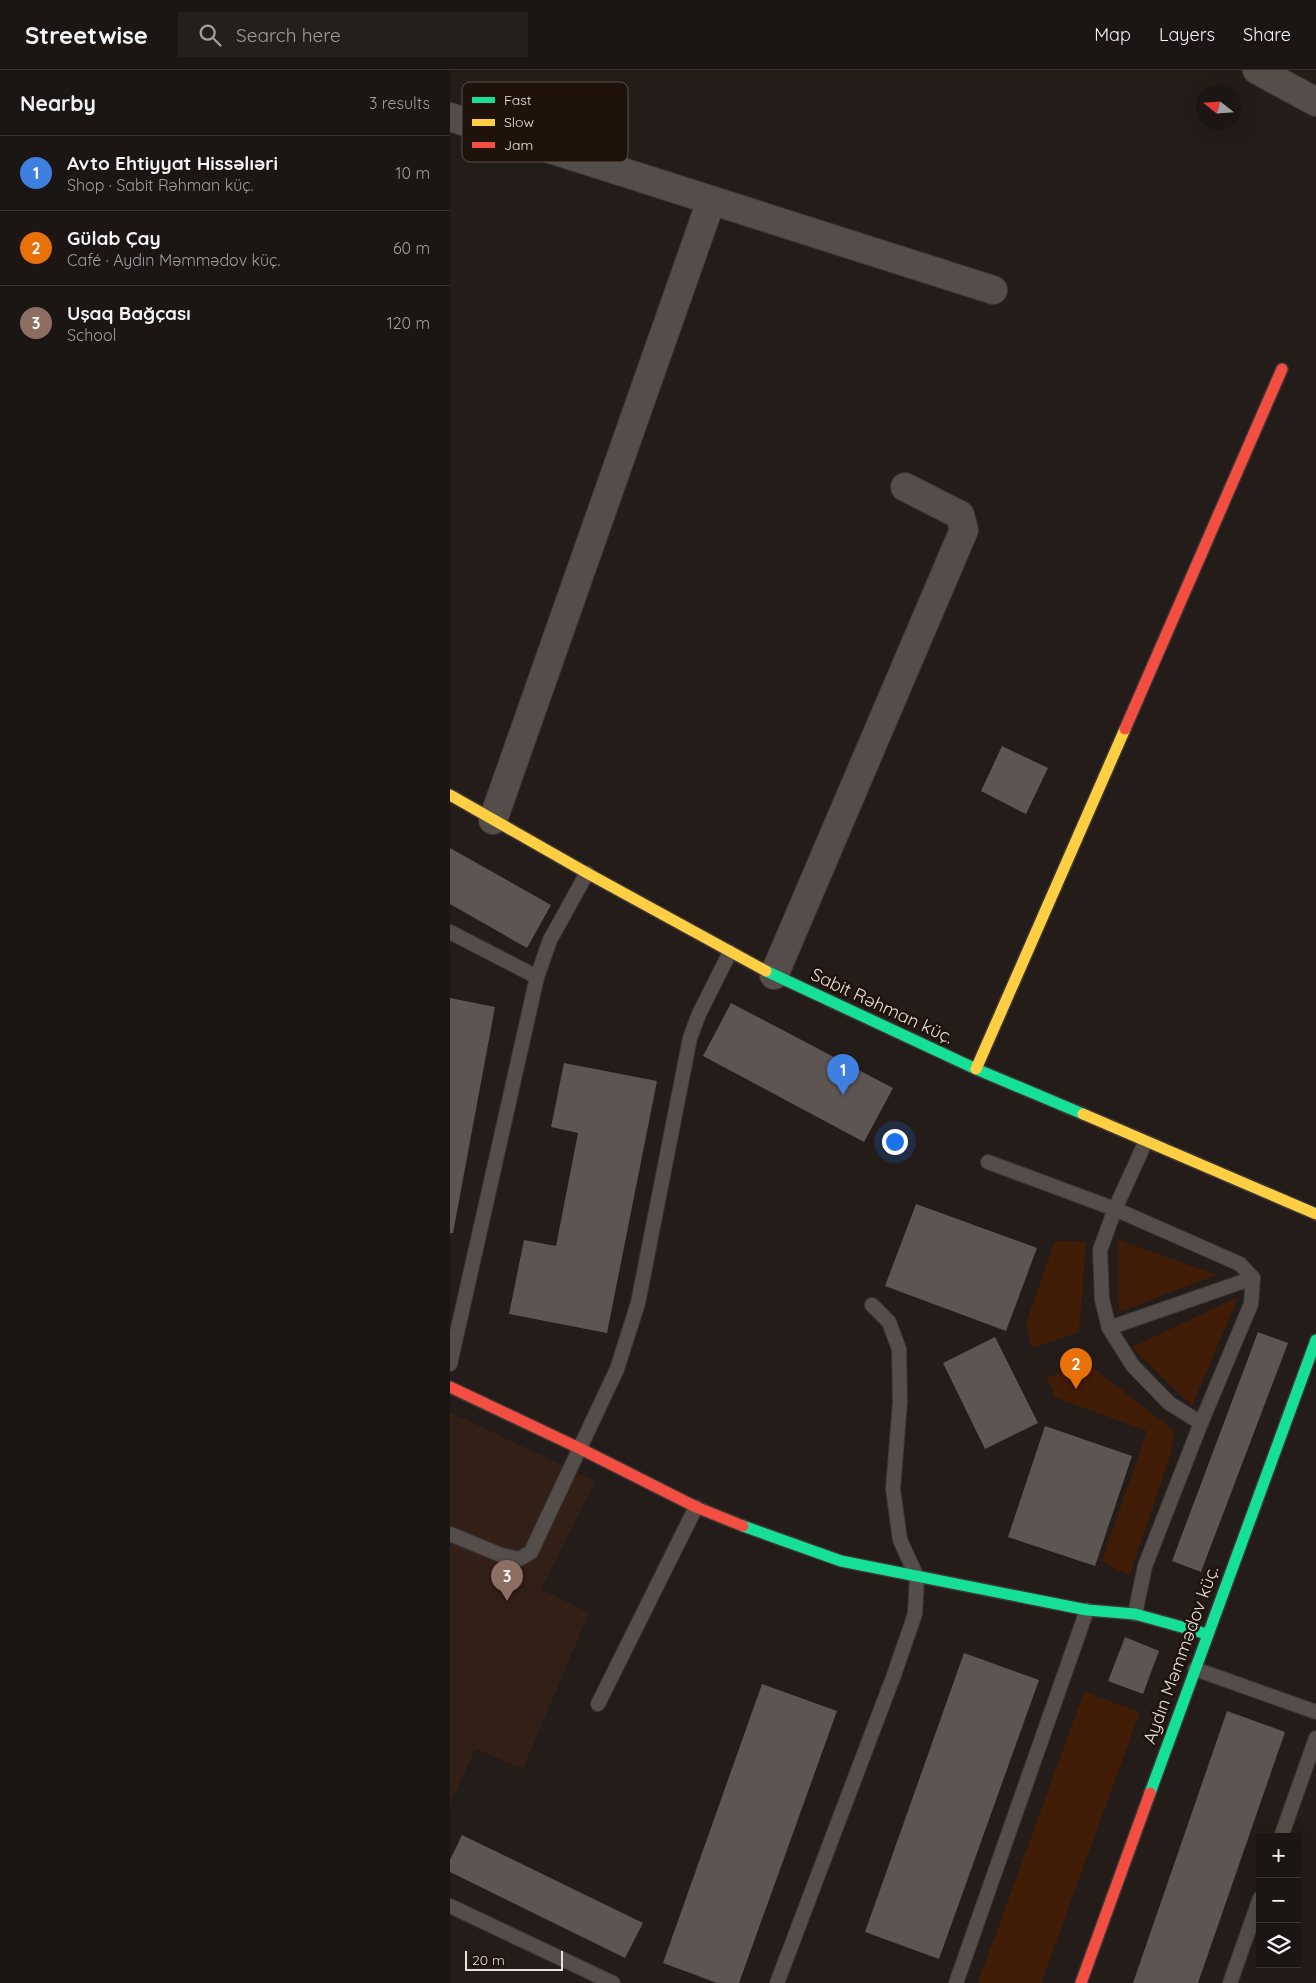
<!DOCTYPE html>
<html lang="en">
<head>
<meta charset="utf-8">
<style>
	:root { --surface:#1b1513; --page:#241e1c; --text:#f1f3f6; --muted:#a09fa0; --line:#393433; --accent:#7c3aed }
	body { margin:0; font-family:Quicksand,sans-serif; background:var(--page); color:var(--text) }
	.controls { position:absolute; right:15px; bottom:15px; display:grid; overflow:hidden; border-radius:0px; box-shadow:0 5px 20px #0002 }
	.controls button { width:45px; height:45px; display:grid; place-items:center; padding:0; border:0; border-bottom:1px solid var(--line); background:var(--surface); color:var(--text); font:25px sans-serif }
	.compass { position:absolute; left:746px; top:15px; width:45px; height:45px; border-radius:50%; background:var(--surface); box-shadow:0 5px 20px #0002; rotate:287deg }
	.scale { position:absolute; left:15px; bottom:12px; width:98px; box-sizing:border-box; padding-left:5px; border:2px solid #eae0db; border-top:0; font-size:14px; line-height:18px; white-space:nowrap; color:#eae0db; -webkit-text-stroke:4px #1f120b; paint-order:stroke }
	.you { position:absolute; left:444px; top:1071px; width:18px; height:18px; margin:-12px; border:4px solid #fff; border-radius:50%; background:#1a73e8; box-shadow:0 0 0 8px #1a73e833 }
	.badge { display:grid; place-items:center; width:32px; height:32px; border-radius:50%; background:var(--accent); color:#fff; font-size:16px; font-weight:700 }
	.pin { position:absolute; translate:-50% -41px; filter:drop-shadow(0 1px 2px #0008) }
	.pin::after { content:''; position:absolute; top:26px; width:18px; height:15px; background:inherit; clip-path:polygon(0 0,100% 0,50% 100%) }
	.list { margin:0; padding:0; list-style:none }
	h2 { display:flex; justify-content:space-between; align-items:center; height:65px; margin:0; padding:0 20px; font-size:21px }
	h2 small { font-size:16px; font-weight:400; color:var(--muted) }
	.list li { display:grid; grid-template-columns:32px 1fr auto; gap:15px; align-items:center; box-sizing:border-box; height:75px; padding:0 20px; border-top:1px solid var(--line) }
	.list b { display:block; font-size:19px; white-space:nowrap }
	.list p { margin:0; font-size:16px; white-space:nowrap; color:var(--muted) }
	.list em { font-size:16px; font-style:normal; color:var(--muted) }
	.icon { flex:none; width:28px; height:28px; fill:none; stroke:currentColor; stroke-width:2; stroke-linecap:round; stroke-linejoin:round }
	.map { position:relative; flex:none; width:866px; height:1913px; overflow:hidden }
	header { display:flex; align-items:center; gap:30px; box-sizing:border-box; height:70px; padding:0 25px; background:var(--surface); border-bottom:1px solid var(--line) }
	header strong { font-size:24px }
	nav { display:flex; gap:28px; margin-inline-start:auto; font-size:18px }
	.search { width:350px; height:45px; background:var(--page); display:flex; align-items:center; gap:12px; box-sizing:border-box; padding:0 18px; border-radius:0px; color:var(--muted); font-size:19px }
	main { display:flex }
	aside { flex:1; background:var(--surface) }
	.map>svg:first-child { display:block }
	.built { fill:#321f16 }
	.green { fill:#411c07 }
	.building { fill:#5d5552 }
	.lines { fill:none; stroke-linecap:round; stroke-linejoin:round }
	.lane-casing { stroke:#3d3634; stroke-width:16 }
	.street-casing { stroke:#3d3634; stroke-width:30 }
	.fast-casing { stroke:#3d3634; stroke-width:14 }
	.slow-casing { stroke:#3d3634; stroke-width:14 }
	.jam-casing { stroke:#3d3634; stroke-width:14 }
	.lane { stroke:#544d4a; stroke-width:14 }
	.street { stroke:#544d4a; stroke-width:28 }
	.fast { stroke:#16e098; stroke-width:11 }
	.slow { stroke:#ffcf43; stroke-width:11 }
	.jam { stroke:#f24e42; stroke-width:11 }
	.labels { text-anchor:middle; stroke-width:5; stroke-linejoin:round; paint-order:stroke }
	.street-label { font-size:18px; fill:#eae0db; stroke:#1f120b }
	.key { fill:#1f120b; stroke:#5c5049; stroke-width:1 }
	.key-label { font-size:14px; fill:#eae0db }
</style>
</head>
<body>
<header>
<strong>Streetwise</strong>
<div class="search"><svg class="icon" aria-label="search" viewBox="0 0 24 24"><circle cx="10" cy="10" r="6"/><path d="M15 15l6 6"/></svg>Search here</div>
<nav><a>Map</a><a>Layers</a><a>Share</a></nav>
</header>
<main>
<aside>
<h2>Nearby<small>3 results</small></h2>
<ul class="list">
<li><span class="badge" style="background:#3f7fe0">1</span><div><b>Avto Ehtiyyat Hissəlıəri</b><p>Shop · Sabit Rəhman küç.</p></div><em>10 m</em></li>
<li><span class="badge" style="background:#e8710a">2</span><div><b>Gülab Çay</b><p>Café · Aydın Məmmədov küç.</p></div><em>60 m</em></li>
<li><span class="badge" style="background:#8d6e63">3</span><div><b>Uşaq Bağçası</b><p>School</p></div><em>120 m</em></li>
</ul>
</aside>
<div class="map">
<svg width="866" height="1913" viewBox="0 0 866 1913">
	<rect width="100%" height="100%" fill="#241c19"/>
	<path class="built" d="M0,1342L145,1411L91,1519L139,1543L73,1699L26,1679L0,1733Z"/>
	<g class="green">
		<path d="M669,1170L767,1205L669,1242Z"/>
		<path d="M605,1171L636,1172L629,1262L582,1278L576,1253Z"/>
		<path d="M788,1227L742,1336L682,1277Z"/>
		<path d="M641,1296L724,1361L722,1380L679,1506L652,1491L697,1361L606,1328L596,1307Z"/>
		<path d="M634,1622L690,1642L591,1913H528Z"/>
	</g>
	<g class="building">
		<path d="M552,676L598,698L576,744L531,721Z"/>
		<path d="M0,778L101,835L77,878L0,834Z"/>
		<path d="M0,928L45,937L3,1163H0Z"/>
		<path d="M281,933L443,1018L414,1072L253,986Z"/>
		<path d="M114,993L207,1011L157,1263L59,1244L74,1170L106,1176L128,1063L101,1057Z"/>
		<path d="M466,1134L587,1178L556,1261L435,1216Z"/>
		<path d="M808,1262L838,1273L751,1502L722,1491Z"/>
		<path d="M545,1267L588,1353L535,1379L493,1293Z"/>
		<path d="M595,1356L682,1386L645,1496L558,1467Z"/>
		<path d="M675,1567L709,1581L693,1624L658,1611Z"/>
		<path d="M514,1583L589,1610L489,1889L415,1862Z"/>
		<path d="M312,1614L387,1641L289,1913H267L213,1893Z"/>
		<path d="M777,1641L835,1662L748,1913H683Z"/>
		<path d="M12,1765L193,1853L175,1888L0,1802V1790Z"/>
	</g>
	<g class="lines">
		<g class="lane-casing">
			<g id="lane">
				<path d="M0,862L87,907"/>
				<path d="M695,1073L665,1139L650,1180L652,1229L659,1258L683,1296L719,1333L751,1353"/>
				<path d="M538,1092L665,1139L790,1194L803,1208L801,1234L751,1353L695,1496L685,1544"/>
				<path d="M659,1258L803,1208"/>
				<path d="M0,1294L87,907L100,870L137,803"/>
				<path d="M0,1464L51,1485L69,1489L81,1482L167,1299L188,1233L240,968L249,944L280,882"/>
				<path d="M745,1599L866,1642"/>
				<path d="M148,1634L246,1437"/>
				<path d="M831,1767L866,1668"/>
				<path d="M0,1836L163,1913"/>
				<path d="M327,1913L444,1605L465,1544L467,1507L450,1470L443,1419L450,1332L449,1279L439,1252L422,1235"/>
				<path d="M506,1913L637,1540"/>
				<path d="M780,1913L810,1828"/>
			</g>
		</g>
		<g class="street-casing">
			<g id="street">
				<path d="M807,0L866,32"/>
				<path d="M0,47L543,220"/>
				<path d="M43,750L261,131"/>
				<path d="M324,905L514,460L510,445L455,417"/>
			</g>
		</g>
		<g class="fast-casing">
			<g id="fast">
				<path d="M316,901L526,999L633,1044"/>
				<path d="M293,1456L391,1491L637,1540L685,1544L757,1564"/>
				<path d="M700,1723L866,1270"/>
			</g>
		</g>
		<g class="slow-casing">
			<g id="slow">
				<path d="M0,725L137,803L316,901"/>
				<path d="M526,999L675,659"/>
				<path d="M633,1044L866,1144"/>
			</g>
		</g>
		<g class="jam-casing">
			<g id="jam">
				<path d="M675,659L832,299"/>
				<path d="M0,1317L131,1379L246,1437L293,1456"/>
				<path d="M631,1913L700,1723"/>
			</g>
		</g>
		<use href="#lane" class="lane"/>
		<use href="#street" class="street"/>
		<use href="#fast" class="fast"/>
		<use href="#slow" class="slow"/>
		<use href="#jam" class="jam"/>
	</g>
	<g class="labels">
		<g class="street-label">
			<text transform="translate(432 936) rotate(25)" y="6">Sabit Rəhman küç.</text>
			<text transform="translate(731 1585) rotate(-70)" y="6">Aydın Məmmədov küç.</text>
		</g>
	</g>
	<rect x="12" y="12" width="166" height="80" rx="8" class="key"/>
	<rect x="22" y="27" width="23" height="6" fill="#16e098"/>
	<rect x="22" y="49" width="23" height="7" fill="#ffcf43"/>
	<rect x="22" y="72" width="23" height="6" fill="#f24e42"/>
	<g class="key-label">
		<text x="54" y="35">Fast</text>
		<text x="54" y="57">Slow</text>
		<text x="54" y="80">Jam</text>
	</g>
</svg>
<div class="controls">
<button>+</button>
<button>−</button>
<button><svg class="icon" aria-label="layers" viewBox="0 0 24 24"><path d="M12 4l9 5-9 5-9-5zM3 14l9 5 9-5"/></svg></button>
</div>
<svg class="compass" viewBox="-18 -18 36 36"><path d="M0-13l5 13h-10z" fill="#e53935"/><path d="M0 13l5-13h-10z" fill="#a09fa0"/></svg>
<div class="scale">20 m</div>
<div class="you"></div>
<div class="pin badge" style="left:393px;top:1025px;background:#3f7fe0">1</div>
<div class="pin badge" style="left:626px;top:1319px;background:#e8710a">2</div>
<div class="pin badge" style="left:57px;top:1531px;background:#8d6e63">3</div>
</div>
</main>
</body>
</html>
